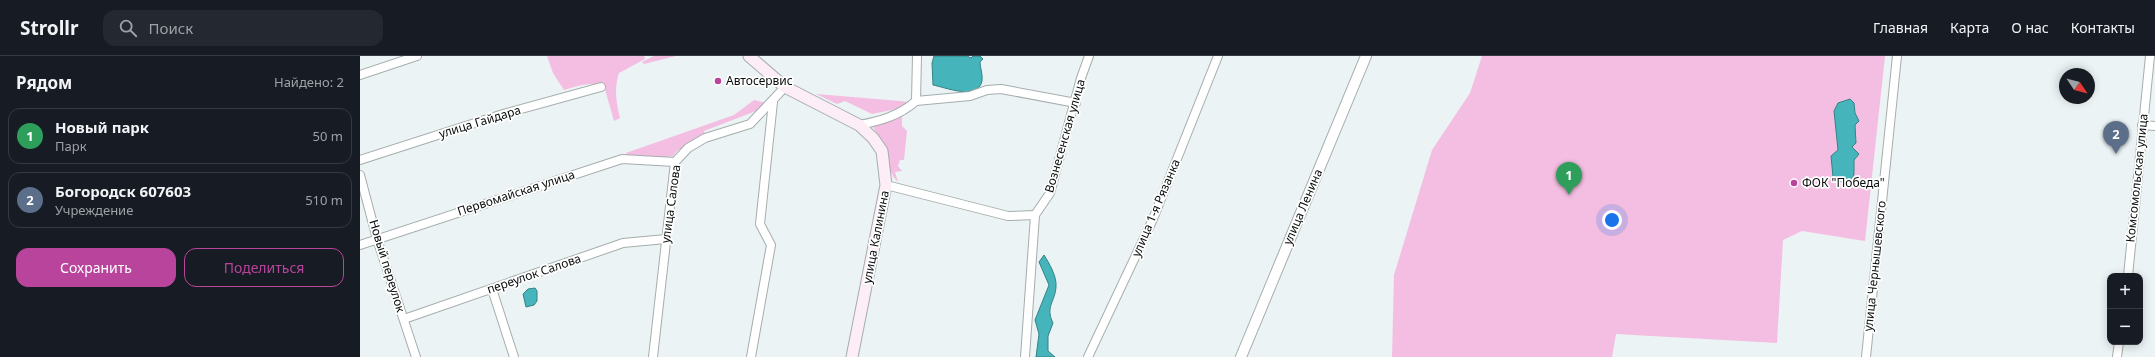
<!DOCTYPE html>
<html lang="ru">
<head>
<meta charset="utf-8">
<style>
	:root { --surface:#171b24; --page:#242831; --text:#f1f3f6; --muted:#9ea1a6; --line:#363941; --accent:#b9449b }
	body { margin:0; font-family:"Noto Sans",sans-serif; background:var(--page); color:var(--text) }
	.controls { position:absolute; right:12px; bottom:12px; display:grid; overflow:hidden; border-radius:8px; box-shadow:0 2px 10px #0003 }
	.controls button { width:36px; height:36px; display:grid; place-items:center; padding:0; border:0; border-bottom:1px solid var(--line); background:var(--surface); color:var(--text); font:20px sans-serif }
	.compass { position:absolute; left:1699px; top:12px; width:36px; height:36px; border-radius:50%; background:var(--surface); box-shadow:0 2px 10px #0003; rotate:125deg }
	.you { position:absolute; left:1252px; top:164px; width:14px; height:14px; margin:-10px; border:3px solid #fff; border-radius:50%; background:#1a73e8; box-shadow:0 0 0 6px #1a73e833 }
	.badge { display:grid; place-items:center; width:26px; height:26px; border-radius:50%; background:var(--accent); color:#fff; font-size:13px; font-weight:700 }
	.pin { position:absolute; translate:-50% -33px; filter:drop-shadow(0 1px 2px #0008) }
	.pin::after { content:''; position:absolute; top:21px; width:14px; height:12px; background:inherit; clip-path:polygon(0 0,100% 0,50% 100%) }
	.list { margin:0; padding:0; list-style:none }
	h2 { display:flex; justify-content:space-between; align-items:center; height:52px; margin:0; padding:0 16px; font-size:17px }
	h2 small { font-size:13px; font-weight:400; color:var(--muted) }
	.list li { display:grid; grid-template-columns:26px 1fr auto; gap:12px; align-items:center; box-sizing:border-box; height:56px; margin:0 8px 8px; padding:0 8px; border:1px solid var(--line); border-radius:12px }
	.list b { display:block; font-size:15px; white-space:nowrap }
	.list p { margin:0; font-size:13px; white-space:nowrap; color:var(--muted) }
	.list em { font-size:13px; font-style:normal; color:var(--muted) }
	.actions { display:flex; gap:8px; padding:12px 16px }
	.actions a { flex:1; padding:9px 0; border:1px solid var(--accent); border-radius:12px; text-align:center; font-size:14px; color:var(--accent) }
	.actions .main { background:var(--accent); color:#fff }
	.icon { flex:none; width:22px; height:22px; fill:none; stroke:currentColor; stroke-width:2; stroke-linecap:round; stroke-linejoin:round }
	.map { position:relative; flex:none; width:1795px; height:301px; overflow:hidden }
	header { display:flex; align-items:center; gap:24px; box-sizing:border-box; height:56px; padding:0 20px; background:var(--surface); border-bottom:1px solid var(--line) }
	header strong { font-size:19px }
	nav { display:flex; gap:22px; margin-inline-start:auto; font-size:14px }
	.search { width:280px; height:36px; background:var(--page); display:flex; align-items:center; gap:10px; box-sizing:border-box; padding:0 14px; border-radius:12px; color:var(--muted); font-size:15px }
	main { display:flex }
	aside { flex:1; background:var(--surface) }
	.map>svg:first-child { display:block }
	.green { fill:#f3bee1 }
	.water { fill:#46b5bb; stroke:#348286 }
	.lines { fill:none; stroke-linecap:round; stroke-linejoin:round }
	.minor-casing { stroke:#a5adad; stroke-width:10 }
	.tertiary-casing { stroke:#a5adad; stroke-width:12 }
	.secondary-casing { stroke:#a5adad; stroke-width:13 }
	.minor { stroke:#fff; stroke-width:8 }
	.tertiary { stroke:#fff; stroke-width:10 }
	.secondary { stroke:#fcedf7; stroke-width:11 }
	.poi-dot { fill:#b9449b; stroke:#fff; stroke-width:1.5 }
	.labels { text-anchor:middle; stroke-width:3.5; stroke-linejoin:round; paint-order:stroke }
	.poi-label { font-size:12px; fill:#090c0c; stroke:#fff; text-anchor:start }
	.street-label { font-size:12px; fill:#090c0c; stroke:#fff }
</style>
</head>
<body>
<header>
<strong>Strollr</strong>
<div class="search"><svg class="icon" aria-label="search" viewBox="0 0 24 24"><circle cx="10" cy="10" r="6"/><path d="M15 15l6 6"/></svg>Поиск</div>
<nav><a>Главная</a><a>Карта</a><a>О нас</a><a>Контакты</a></nav>
</header>
<main>
<aside>
<h2>Рядом<small>Найдено: 2</small></h2>
<ul class="list">
<li><span class="badge" style="background:#2e9e5b">1</span><div><b>Новый парк</b><p>Парк</p></div><em>50 m</em></li>
<li><span class="badge" style="background:#5c6f8a">2</span><div><b>Богородск 607603</b><p>Учреждение</p></div><em>510 m</em></li>
</ul>
<div class="actions"><a class="main">Сохранить</a><a>Поделиться</a></div>
</aside>
<div class="map">
<svg width="1795" height="301" viewBox="0 0 1795 301">
	<rect width="100%" height="100%" fill="#ebf3f4"/>
	<g class="green">
		<path d="M187,0H284L285,3L259,17C254,32 256,46 260,62L254,65L244,30C232,25 216,30 204,34L193,17Z"/>
		<path d="M294,0H316L284,8L282,6Z"/>
		<path d="M1122,0H1525L1505,185L1442,175L1423,184L1417,287L1256,278L1252,301H1032L1034,219L1072,94L1110,37Z"/>
		<path d="M456,38L540,45L548,46L537,53L512,58L485,45L477,48Z"/>
		<path d="M394,44L406,47L396,55L344,75L345,79L317,95L313,100C300,102 277,107 266,99V97L374,59Z"/>
		<path d="M542,59V70L547,75L544,104H540L538,110L542,115L535,116L538,126C527,115 530,105 524,91C521,84 517,77 513,71Z"/>
	</g>
	<g class="water">
		<path d="M574,0H607L611,2L613,0H620L623,3L620,6C620,11 623,19 622,25C618,45 584,31 573,29L572,7Z"/>
		<path d="M1490,43L1494,47L1495,57L1499,65L1495,69L1496,87L1492,91L1499,98L1494,104V118L1491,126L1483,127L1473,121L1471,100L1478,94L1474,55L1478,47Z"/>
		<path d="M684,199C689,207 697,220 696,231C695,246 685,251 693,267L688,280V295L695,301H676L679,278L675,264L689,229L679,206Z"/>
		<path d="M175,232L177,235V245L174,249L166,251L163,238L168,233Z"/>
	</g>
	<g class="lines">
		<g class="minor-casing">
			<g id="minor">
				<path d="M0,19L57,0"/>
				<path d="M556,45L610,40L627,34L641,33L716,47"/>
				<path d="M499,69C520,65 539,60 556,45L557,0"/>
				<path d="M1782,69L1795,70"/>
				<path d="M0,104L143,58L241,31"/>
				<path d="M0,119L17,183L56,301"/>
				<path d="M526,129L648,160L675,159"/>
				<path d="M0,189L262,103L315,106"/>
				<path d="M1768,220L1790,0"/>
				<path d="M132,233L154,301"/>
				<path d="M44,263L263,187L306,183"/>
				<path d="M293,301L315,106L328,92L345,82L390,68L425,31"/>
				<path d="M391,301L411,189L400,168L413,46"/>
				<path d="M665,301L675,159L690,137L721,22L729,0"/>
				<path d="M728,301L793,163L858,0"/>
				<path d="M1506,301L1537,0"/>
				<path d="M1757,301L1759,286"/>
			</g>
		</g>
		<g class="tertiary-casing">
			<path id="tertiary" d="M881,301L1006,0"/>
		</g>
		<g class="secondary-casing">
			<path id="secondary" d="M389,0L425,31L499,69L513,82L522,95L526,129L492,301"/>
		</g>
		<use href="#minor" class="minor"/>
		<use href="#tertiary" class="tertiary"/>
		<use href="#secondary" class="secondary"/>
	</g>
	<g class="poi-dot">
		<circle cx="358" cy="25" r="4"/>
		<circle cx="1434" cy="127" r="4"/>
	</g>
	<g class="labels">
		<g class="poi-label">
			<text x="366" y="29">Автосервис</text>
			<text x="1442" y="131">ФОК "Победа"</text>
		</g>
		<g class="street-label">
			<text transform="translate(120 66) rotate(-17)" y="4">улица Гайдара</text>
			<text transform="translate(705 80) rotate(-74)" y="4">Вознесенская улица</text>
			<text transform="translate(1777 122) rotate(-84)" y="4">Комсомольская улица</text>
			<text transform="translate(156 137) rotate(-18)" y="4">Первомайская улица</text>
			<text transform="translate(311 148) rotate(-82)" y="4">улица Салова</text>
			<text transform="translate(943 151) rotate(-67)" y="4">улица Ленина</text>
			<text transform="translate(796 152) rotate(-67)" y="4">улица 1-я Рязанка</text>
			<text transform="translate(516 181) rotate(-79)" y="4">улица Калинина</text>
			<text transform="translate(27 210) rotate(73)" y="4">Новый переулок</text>
			<text transform="translate(1515 210) rotate(-84)" y="4">улица Чернышевского</text>
			<text transform="translate(174 218) rotate(-19)" y="4">переулок Салова</text>
		</g>
	</g>
</svg>
<div class="controls">
<button>+</button>
<button>−</button>
</div>
<svg class="compass" viewBox="-18 -18 36 36"><path d="M0-13l5 13h-10z" fill="#e53935"/><path d="M0 13l5-13h-10z" fill="#9ea1a6"/></svg>
<div class="you"></div>
<div class="pin badge" style="left:1209px;top:139px;background:#2e9e5b">1</div>
<div class="pin badge" style="left:1756px;top:98px;background:#5c6f8a">2</div>
</div>
</main>
</body>
</html>
